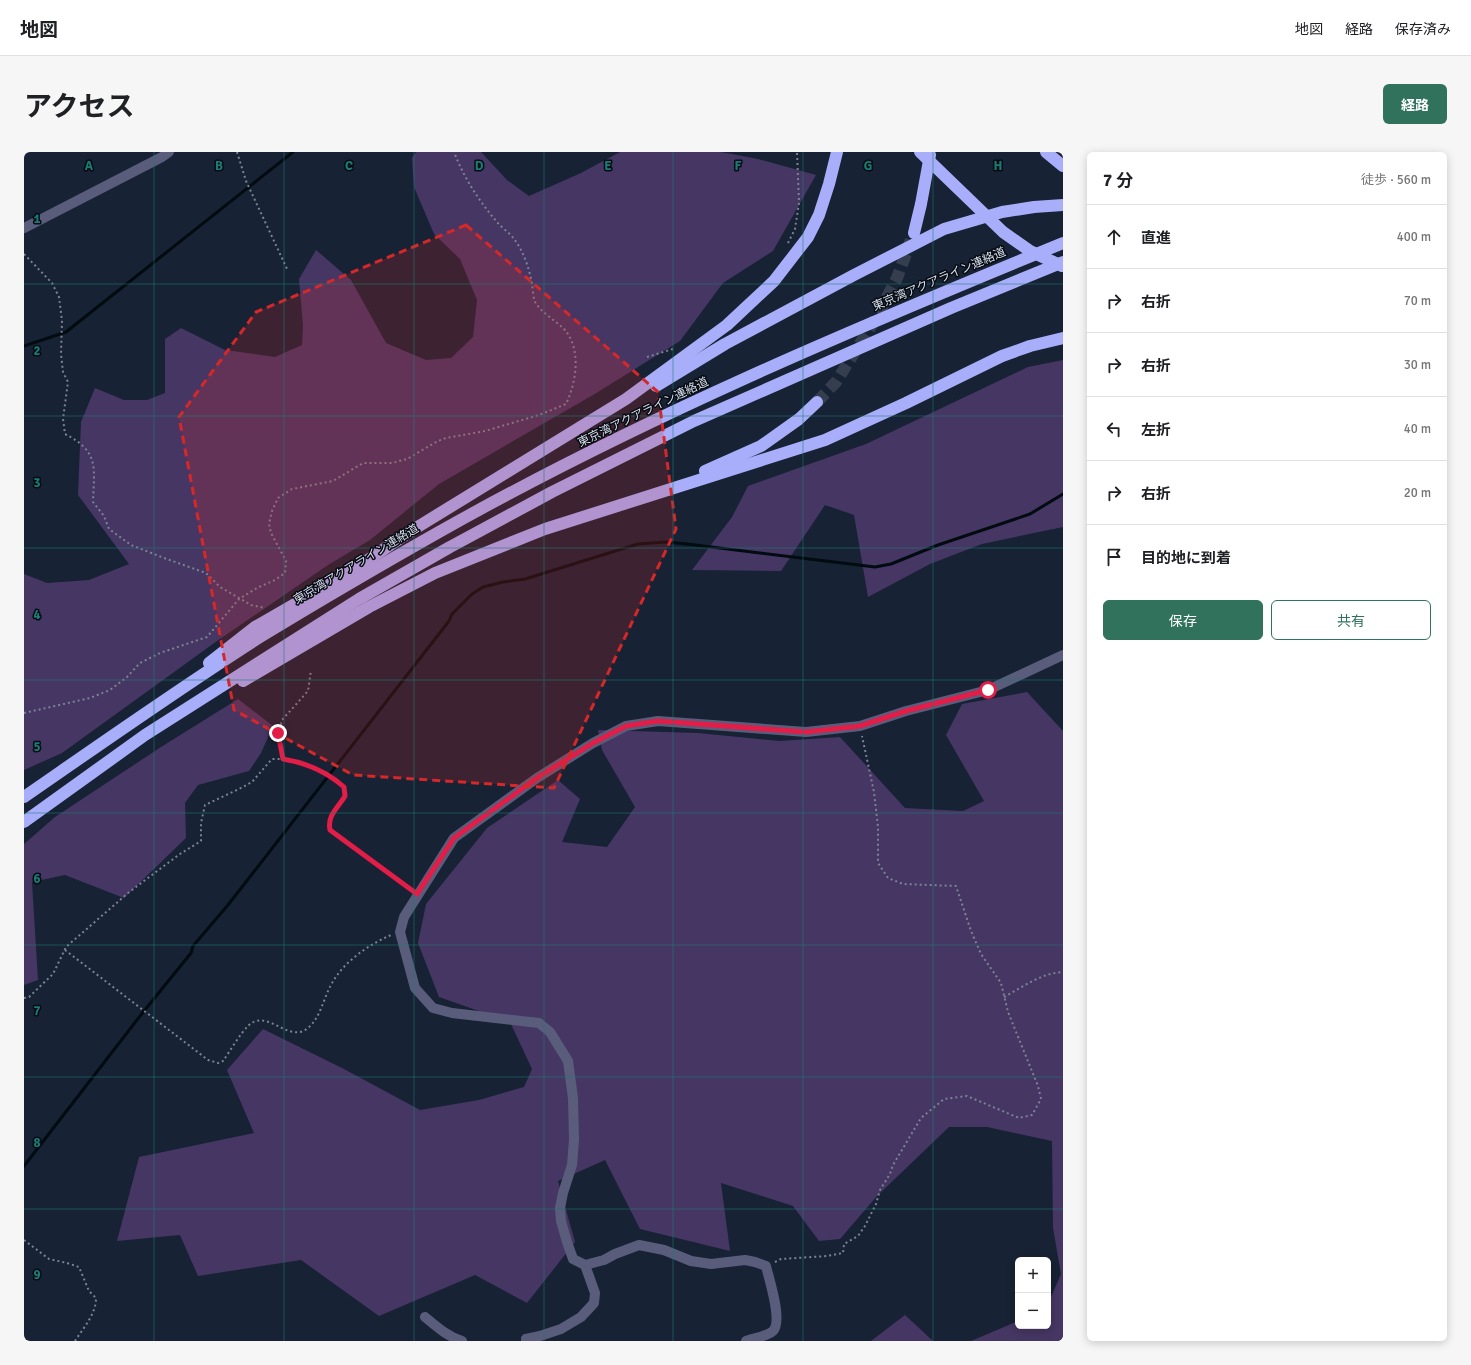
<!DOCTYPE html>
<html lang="ja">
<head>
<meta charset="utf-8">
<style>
	:root { --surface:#fff; --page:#f6f6f6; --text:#202124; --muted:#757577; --line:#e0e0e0; --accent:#30725c }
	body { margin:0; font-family:Signika,"Noto Sans JP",sans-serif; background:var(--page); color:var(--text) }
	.controls { position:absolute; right:12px; bottom:12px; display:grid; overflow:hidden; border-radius:6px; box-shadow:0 2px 10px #0003 }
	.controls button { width:36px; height:36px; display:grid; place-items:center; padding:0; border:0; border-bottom:1px solid var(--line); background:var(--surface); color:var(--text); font:20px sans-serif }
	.stop { position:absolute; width:12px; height:12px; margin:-9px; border:3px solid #e11d48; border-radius:50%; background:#fff }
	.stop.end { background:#e11d48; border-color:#fff; box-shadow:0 1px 4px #0008 }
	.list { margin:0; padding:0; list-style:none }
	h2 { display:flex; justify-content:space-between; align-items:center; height:52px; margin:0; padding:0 16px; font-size:17px }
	h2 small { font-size:13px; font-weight:400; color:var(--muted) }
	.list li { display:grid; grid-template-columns:26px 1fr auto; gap:12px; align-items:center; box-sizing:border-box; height:64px; padding:0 16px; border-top:1px solid var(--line) }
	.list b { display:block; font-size:15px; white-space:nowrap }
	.list em { font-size:13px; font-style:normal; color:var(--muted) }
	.actions { display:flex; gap:8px; padding:12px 16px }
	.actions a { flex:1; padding:9px 0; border:1px solid var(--accent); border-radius:6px; text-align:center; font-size:14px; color:var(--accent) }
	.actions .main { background:var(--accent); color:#fff }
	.icon { flex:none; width:22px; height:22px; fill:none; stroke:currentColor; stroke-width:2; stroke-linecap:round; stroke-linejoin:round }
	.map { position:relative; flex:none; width:1039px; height:1189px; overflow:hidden; border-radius:6px }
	header { display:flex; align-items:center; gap:24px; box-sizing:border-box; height:56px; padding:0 20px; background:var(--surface); border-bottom:1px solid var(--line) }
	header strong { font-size:19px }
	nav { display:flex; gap:22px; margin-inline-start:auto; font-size:14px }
	.intro { display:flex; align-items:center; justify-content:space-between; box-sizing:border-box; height:96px; padding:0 24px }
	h1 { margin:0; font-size:28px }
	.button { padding:10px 18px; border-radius:6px; background:var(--accent); color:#fff; font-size:14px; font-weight:700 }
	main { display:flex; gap:24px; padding:0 24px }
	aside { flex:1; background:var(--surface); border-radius:6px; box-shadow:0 2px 10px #0003 }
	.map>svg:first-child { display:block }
	.green { fill:#463663 }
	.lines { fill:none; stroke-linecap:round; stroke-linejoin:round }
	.stream { stroke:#010b10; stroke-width:3 }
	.highway-tunnel { stroke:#343e4f; stroke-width:12; stroke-dasharray:12 6; stroke-linecap:butt }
	.path { stroke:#7b8493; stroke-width:2; stroke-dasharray:2 3; stroke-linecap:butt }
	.street { stroke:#595d7b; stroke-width:10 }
	.highway { stroke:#a8aefa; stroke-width:12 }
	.route { stroke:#e11d48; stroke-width:5 }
	.marked { fill:#d62828; fill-opacity:0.2; stroke:#d62828; stroke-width:3; stroke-dasharray:8 5; stroke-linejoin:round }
	.grid { fill:none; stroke:#197b74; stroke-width:1; stroke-opacity:0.55 }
	.labels { text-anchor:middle; stroke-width:3; stroke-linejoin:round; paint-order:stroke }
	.street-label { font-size:12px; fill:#d7deeb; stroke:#070b13 }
	.grid-label { font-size:13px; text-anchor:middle; font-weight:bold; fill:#197b74; stroke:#070b13; stroke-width:3; stroke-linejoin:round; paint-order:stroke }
</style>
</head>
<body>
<header>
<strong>地図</strong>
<nav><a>地図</a><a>経路</a><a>保存済み</a></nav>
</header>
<div class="intro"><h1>アクセス</h1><a class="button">経路</a></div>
<main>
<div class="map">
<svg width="1039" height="1189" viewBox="0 0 1039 1189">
	<rect width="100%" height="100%" fill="#172234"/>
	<g class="green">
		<path d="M392,0H457L483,28L505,44L557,21L596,0H697L734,7L792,23L749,99L699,131L656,189L569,243L415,332L346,388L304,413L193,489L38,601L0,618V422L23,431L65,428L105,412L54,343L57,270L71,236L100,248H123L141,241V187L157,176L201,198L251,205L278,193L279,174L275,127L292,98L327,128L362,191L402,208L427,206L449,185L453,148L436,107L410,82L390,35L388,6Z"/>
		<path d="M1039,208V375L958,392L906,412L844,445L830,363L801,353L757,419L668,418L708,365L724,334L842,292L1004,215Z"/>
		<path d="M1003,540L1039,579V1189H947L994,1169V1174H1024V1152L1037,1122L1029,1076L1028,989L963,975H925L853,1044L816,1087L795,1089L769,1054L697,1031L706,1099L616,1077L581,1008L534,1029L551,1090L503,1151L451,1123L355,1164L277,1108L174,1124L156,1083L93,1089L115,1005L230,981L203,918L239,877L320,917L396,958L455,948L500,935L508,917L486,870L415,845L394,791L402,752L463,676L534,628L556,647L538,690L583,695L611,655L578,598L574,578L674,581L755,589L816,585L881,656L939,659L960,649L922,583L938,552Z"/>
		<path d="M214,547L249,574L237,601L225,619L174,633L161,651L162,686L100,746L41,723L8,730L14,828L0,833V692L31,665L137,595Z"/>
		<path d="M881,1163L909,1189H847Z"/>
	</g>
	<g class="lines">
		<g class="stream">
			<path d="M0,194L42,180L269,0"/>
			<path d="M0,1014L116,864L167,801L169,794L204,753L425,469L428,462L448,442L459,435L479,430L501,427L614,392L642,390L663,392L851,415L867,412L914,393L1006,362L1039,342"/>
		</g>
		<path class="highway-tunnel" d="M793,250L812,230L852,166L873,126L887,88"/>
		<g class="path">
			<path d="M213,0L222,29L264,119"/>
			<path d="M764,91L771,77L775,51L773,0"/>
			<path d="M0,102L28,131L35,145L38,169L37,202L39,220L44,230L39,267L41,282C76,300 70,316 69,350L80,364L85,377L107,393L140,406L182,421L196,435L227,453L241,456"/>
			<path d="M623,205L649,197"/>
			<path d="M0,561L66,546L86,538L103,525L116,511L136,501L183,485L215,447L233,436L251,428L261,421L262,409L247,381L245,372L248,359L254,346L268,337L309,329L339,311H368L383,307L414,289L422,286L461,279L515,263L542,252C553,229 558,194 538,175C529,167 517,160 511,150C509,145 509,137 508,132C505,116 500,100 490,87C486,81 478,76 473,70C455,49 440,26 430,0"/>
			<path d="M259,607L255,581L258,568L284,539L287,518"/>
			<path d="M41,798L184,908L194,911L199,909C206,899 216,882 224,874C242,856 263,889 281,878C296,869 299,847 307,833C319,810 344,793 367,783"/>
			<path d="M980,845C999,835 1017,821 1039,820"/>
			<path d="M0,846L5,845L29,822L42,795L104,741L156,702L177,689V671L181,653L215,637L228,630L248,607C276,606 300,617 320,635L321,644C314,656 303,663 306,677L386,736"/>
			<path d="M0,1088L25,1107L43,1111L55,1115L65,1139L72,1146C72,1162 60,1175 51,1189"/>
			<path d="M751,1110L757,1107L803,1104L819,1101L820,1092L834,1084L841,1074L852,1052L856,1038L866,1022L869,1013L897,966L920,947L943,944L995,966L1008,963L1017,947L1014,934L984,860L977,831L957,802L947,779L932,734L879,732L864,726L854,711V675L850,640L838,584"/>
		</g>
		<g class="street">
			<path d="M0,76L138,5L145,0"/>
			<path d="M561,1113L580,1108L591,1102L615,1093L640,1098L667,1109L687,1112L721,1108L731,1110L742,1114C745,1127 759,1169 749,1179C742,1185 730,1186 722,1189"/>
			<path d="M401,1165C413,1175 423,1184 438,1189"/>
			<path d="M502,1189V1187L516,1184L537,1177L557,1165L570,1151L571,1141L561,1113L549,1107L543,1090L537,1069L536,1056L539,1041L548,1013L550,988L549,946L544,909L526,880L515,871L428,861L409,856L391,836L376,780L380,765L430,686L513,626L569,591L602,574L634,569L782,580L836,574L882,559L964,538L1039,503"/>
		</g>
		<g class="highway">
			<path d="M896,0L979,80L1006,99L1038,114"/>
			<path d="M1022,0L1039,14"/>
			<path d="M890,81L897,52L906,3"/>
			<path d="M632,234L701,192L830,123L920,77L978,60L1010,55L1039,53"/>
			<path d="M681,319L737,294L775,267L793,250"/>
			<path d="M185,511L231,475L323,422L387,379L602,247L703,173L750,129L784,85L795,63L805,32L813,0"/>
			<path d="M219,529L345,455L411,421L521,377L801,288L882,251L978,204L1006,194L1039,186"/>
			<path d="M0,645C78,591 156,536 236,485C295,449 355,414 415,380C615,267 827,178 1039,91"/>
			<path d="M0,670L121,583L335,447L426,395L528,340L670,269L927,156L1039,110"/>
		</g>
	</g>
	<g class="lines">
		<path class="route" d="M254,581L259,607C283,611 302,619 320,635L321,644C314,656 303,663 306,678L393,742L430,686L513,626L569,591L602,574L634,569L782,580L836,574L882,559L964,538"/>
	</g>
	<path class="marked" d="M442,73L634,240L652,377L530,636L329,623L210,558L155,265L232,160Z"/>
	<path class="grid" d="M130,0V1189M260,0V1189M390,0V1189M520,0V1189M649,0V1189M779,0V1189M909,0V1189M0,132H1039M0,264H1039M0,396H1039M0,528H1039M0,661H1039M0,793H1039M0,925H1039M0,1057H1039"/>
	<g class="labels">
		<g class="street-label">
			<text transform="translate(915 127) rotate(-23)" y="4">東京湾アクアライン連絡道</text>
			<text transform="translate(619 260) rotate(-26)" y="4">東京湾アクアライン連絡道</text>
			<text transform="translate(332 412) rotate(-31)" y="4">東京湾アクアライン連絡道</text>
		</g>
	</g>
	<g class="grid-label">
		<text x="65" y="18">A</text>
		<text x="195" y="18">B</text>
		<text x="325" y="18">C</text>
		<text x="455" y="18">D</text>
		<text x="584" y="18">E</text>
		<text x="714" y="18">F</text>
		<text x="844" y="18">G</text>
		<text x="974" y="18">H</text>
		<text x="13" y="71">1</text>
		<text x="13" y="203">2</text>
		<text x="13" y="335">3</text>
		<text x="13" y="467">4</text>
		<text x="13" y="599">5</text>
		<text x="13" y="731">6</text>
		<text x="13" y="863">7</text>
		<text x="13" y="995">8</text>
		<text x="13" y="1127">9</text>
	</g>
</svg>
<div class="controls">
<button>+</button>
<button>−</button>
</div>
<div class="stop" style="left:964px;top:538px"></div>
<div class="stop end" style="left:254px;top:581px"></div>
</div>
<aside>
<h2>7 分<small>徒歩 · 560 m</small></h2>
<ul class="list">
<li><svg class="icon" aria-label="ahead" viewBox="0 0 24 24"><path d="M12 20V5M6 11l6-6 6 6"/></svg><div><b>直進</b></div><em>400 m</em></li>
<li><svg class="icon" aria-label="right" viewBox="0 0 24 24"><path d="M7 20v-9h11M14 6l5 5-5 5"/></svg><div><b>右折</b></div><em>70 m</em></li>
<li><svg class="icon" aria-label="right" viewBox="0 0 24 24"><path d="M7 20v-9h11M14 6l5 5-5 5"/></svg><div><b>右折</b></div><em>30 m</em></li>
<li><svg class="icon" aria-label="left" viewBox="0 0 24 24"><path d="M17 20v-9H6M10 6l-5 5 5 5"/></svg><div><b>左折</b></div><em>40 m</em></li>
<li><svg class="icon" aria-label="right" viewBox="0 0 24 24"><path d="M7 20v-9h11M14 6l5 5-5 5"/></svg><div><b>右折</b></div><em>20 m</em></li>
<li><svg class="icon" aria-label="arrive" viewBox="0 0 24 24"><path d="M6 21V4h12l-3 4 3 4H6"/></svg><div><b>目的地に到着</b></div></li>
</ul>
<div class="actions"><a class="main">保存</a><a>共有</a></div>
</aside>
</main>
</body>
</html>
